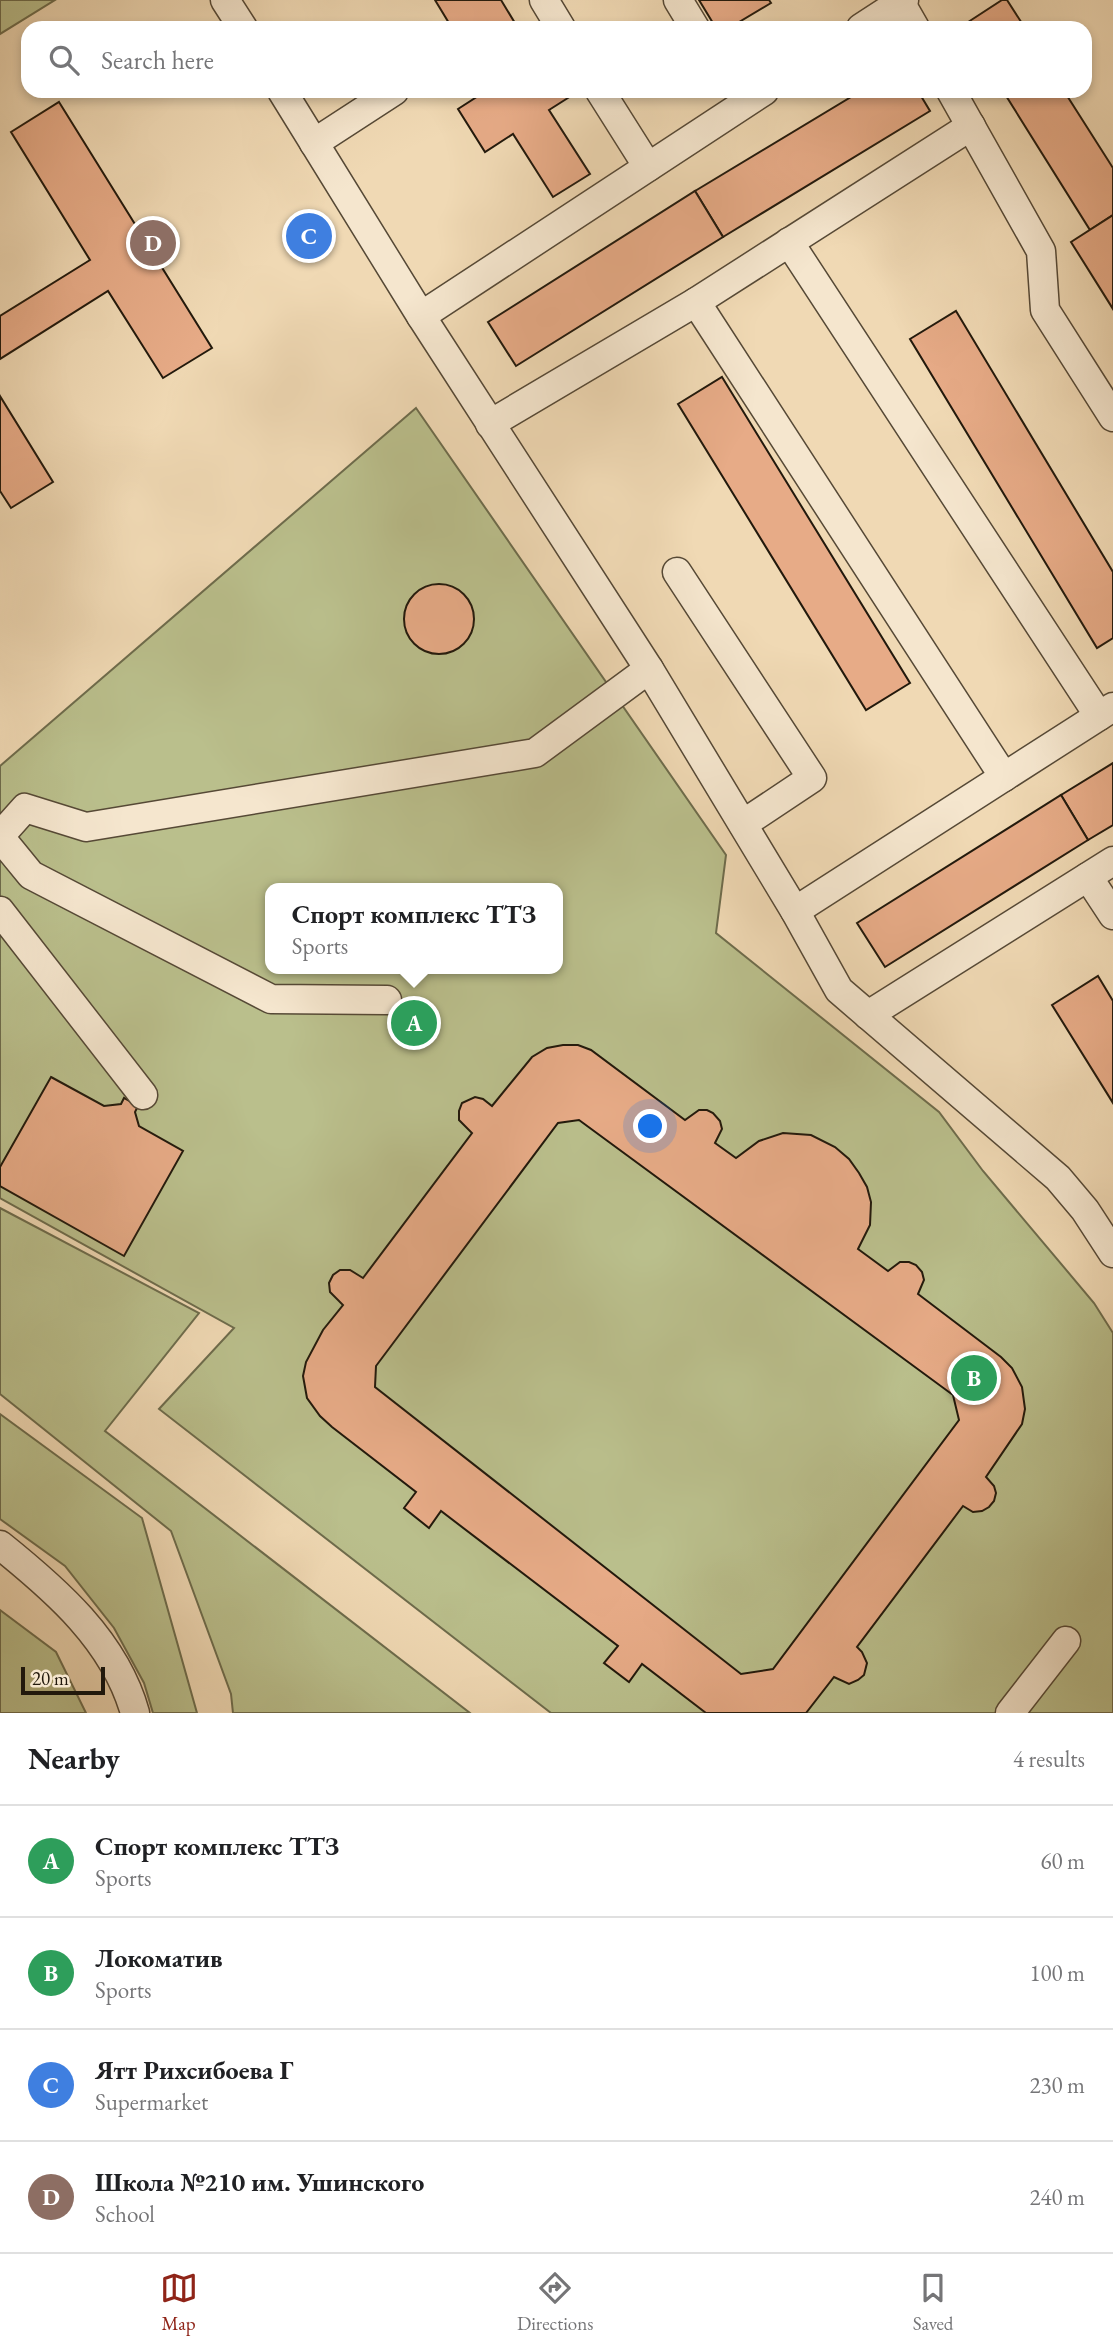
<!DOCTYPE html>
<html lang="en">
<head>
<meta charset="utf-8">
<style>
	:root { --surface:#fff; --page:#f2f2f2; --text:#202124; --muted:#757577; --line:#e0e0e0; --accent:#8f2418 }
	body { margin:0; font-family:"EB Garamond",serif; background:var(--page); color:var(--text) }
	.scale { position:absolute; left:21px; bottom:18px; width:84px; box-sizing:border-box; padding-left:7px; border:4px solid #22190c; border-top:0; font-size:19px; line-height:24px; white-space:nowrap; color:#22190c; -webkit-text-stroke:5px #f5e6ce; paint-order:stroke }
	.you { position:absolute; left:651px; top:1127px; width:24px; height:24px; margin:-18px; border:5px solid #fff; border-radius:50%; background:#1a73e8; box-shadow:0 0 0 10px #1a73e833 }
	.badge { display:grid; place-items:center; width:46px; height:46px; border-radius:50%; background:var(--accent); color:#fff; font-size:23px; font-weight:700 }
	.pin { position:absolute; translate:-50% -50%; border:4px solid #fff; box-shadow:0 2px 7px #0006 }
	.popup { position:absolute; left:265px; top:883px; width:298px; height:91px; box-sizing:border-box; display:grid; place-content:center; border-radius:14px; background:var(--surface); filter:drop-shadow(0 2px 5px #0005); font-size:23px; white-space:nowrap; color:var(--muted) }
	.popup b { font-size:26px; color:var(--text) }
	.popup::after { content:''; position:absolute; left:50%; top:100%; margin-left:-14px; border:14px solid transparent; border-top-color:var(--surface) }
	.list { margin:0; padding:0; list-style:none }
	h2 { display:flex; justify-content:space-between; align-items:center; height:91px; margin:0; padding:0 28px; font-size:30px }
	h2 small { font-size:23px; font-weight:400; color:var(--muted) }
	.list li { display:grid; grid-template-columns:46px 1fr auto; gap:21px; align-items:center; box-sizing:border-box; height:112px; padding:0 28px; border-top:2px solid var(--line) }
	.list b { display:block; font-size:26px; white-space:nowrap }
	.list p { margin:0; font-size:23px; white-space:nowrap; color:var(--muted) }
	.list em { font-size:23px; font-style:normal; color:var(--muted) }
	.icon { flex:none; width:38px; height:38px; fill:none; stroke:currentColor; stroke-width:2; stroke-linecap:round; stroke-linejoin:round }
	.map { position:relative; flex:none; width:1113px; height:1713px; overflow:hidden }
	.search { position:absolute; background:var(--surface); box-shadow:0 4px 10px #0003; left:21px; right:21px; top:21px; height:77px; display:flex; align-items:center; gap:18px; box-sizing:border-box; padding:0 24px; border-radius:21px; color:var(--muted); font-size:26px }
	.sheet { height:539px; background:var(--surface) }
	nav { display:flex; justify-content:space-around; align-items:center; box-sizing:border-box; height:98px; border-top:2px solid var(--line); background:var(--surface); font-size:19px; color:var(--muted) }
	nav a { display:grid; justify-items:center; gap:4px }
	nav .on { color:var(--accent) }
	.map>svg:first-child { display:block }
	.green { fill:#babf8c; stroke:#6e6c4c; stroke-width:2; fill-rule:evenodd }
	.building { fill:#e7ab87; stroke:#22190c; stroke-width:2; fill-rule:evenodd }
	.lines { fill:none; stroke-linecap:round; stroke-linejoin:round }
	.minor-casing { stroke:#564936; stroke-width:31 }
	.minor { stroke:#f5e6ce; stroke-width:28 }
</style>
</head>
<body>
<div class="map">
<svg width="1113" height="1713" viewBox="0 0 1113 1713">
	<rect width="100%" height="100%" fill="#f0d9b4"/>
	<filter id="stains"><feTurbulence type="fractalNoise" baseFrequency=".00286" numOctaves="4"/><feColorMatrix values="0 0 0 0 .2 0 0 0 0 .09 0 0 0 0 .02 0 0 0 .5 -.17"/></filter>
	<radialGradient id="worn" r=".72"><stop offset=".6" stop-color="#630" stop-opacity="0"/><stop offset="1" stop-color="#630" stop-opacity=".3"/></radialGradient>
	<g class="green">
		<path d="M0,0H55L0,34Z"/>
		<path d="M416,408L726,855L716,933L939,1112L983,1171L1094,1303L1113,1333V1713H551L159,1409L234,1328L0,1198V766ZM270,888H558V969H270Z"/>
		<path d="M0,1208L199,1313L105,1431L470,1713H233L231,1694L171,1531L0,1394Z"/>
		<path d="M0,1414L142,1518L197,1713H153L144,1683L114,1628L65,1566L0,1519Z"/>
		<path d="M0,1610L56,1652L86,1713H0Z"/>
	</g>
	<g class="building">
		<path d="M435,0H501L518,28H452Z"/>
		<path d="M699,0H769L771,3L729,28H716Z"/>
		<path d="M1002,0H1007L1025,28H963L962,26Z"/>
		<path d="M486,91H568L571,96L549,110L590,174L553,197L513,134L485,152L458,109Z"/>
		<path d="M861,91H918L930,111L723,237L695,191Z"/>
		<path d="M1003,91H1064L1113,168V215L1090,230Z"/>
		<path d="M59,102L212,348L163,378L108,291L0,359V316L90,260L11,132Z"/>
		<path d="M695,191L723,237L516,366L488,322Z"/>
		<path d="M1113,215V309L1071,242Z"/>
		<path d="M956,311L1113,572V638L1097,648L910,339Z"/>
		<path d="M722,377L910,683L866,710L678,404Z"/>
		<path d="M0,396L53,482L11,508L0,491Z"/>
		<circle cx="439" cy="619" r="35"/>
		<path d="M1113,763V825L1088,840L1061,795Z"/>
		<path d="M1061,795L1088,840L885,967L857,923Z"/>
		<path d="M1098,976L1113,1001V1103L1052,1005Z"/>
		<path d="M563,1045H578L591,1050L685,1120L699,1110H707L713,1113L720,1121L722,1129L715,1143L736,1158L759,1141L783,1133L811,1135L835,1147L849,1159L859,1173L867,1187L871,1202L870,1225L858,1249L888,1271L900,1262H909L916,1265L922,1272L924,1280L918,1294L1001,1357L1012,1368L1022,1387L1025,1409L1022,1424L986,1477L994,1486L996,1493L994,1501L989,1507L982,1511L973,1512L963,1506L857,1647L862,1652L867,1663L864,1675L858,1680L849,1684L834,1677L806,1713H706L642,1664L629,1682L604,1663L618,1646L441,1511L429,1528L404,1508L416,1492L332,1427L320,1416L307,1398L303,1376L306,1362L323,1330L343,1305L330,1292L329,1283L333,1275L340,1270H350L363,1278L472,1133L459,1120V1111L462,1103L475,1097L483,1099L492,1106L532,1057L547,1048ZM579,1120L953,1395L959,1420L773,1669L741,1674L375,1387L376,1366L558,1123Z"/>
		<path d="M51,1077L104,1106L121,1104L124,1098L138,1106L135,1112L139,1126L183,1151L124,1256L0,1186V1167Z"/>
	</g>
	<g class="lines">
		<g class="minor-casing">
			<g id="minor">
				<path d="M225,0L243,28"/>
				<path d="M544,0L561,28"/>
				<path d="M678,0L695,28"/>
				<path d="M899,0L915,28"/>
				<path d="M861,28L904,0"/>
				<path d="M282,91L421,316L649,669L795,911L839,990L1058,1178L1085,1210L1113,1253"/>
				<path d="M600,91L648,167"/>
				<path d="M951,91L1041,251L1045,310L1113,417"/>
				<path d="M314,143L394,91"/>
				<path d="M789,242L1099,716"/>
				<path d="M696,302L1004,777"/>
				<path d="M421,316L764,91"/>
				<path d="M490,424L696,302L971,126"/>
				<path d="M677,572L812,778L743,824"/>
				<path d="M0,836L25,808L86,827L535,753L649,669"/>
				<path d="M0,837L31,875L271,999L387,1000"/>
				<path d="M1088,877L1113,915"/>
				<path d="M0,911L143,1095"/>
				<path d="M795,911L1113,707"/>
				<path d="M868,1015L1113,861"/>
				<path d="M0,1545C56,1590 115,1641 135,1713"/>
				<path d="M1010,1713L1066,1641"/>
			</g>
		</g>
		<use href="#minor" class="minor"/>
	</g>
	<rect width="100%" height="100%" filter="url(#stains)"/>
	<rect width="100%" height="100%" fill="url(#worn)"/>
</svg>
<div class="scale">20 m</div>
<div class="you"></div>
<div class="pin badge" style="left:414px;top:1023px;background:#2e9e5b">A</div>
<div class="popup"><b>Спорт комплекс ТТЗ</b>Sports</div>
<div class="pin badge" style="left:974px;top:1378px;background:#2e9e5b">B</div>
<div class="pin badge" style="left:309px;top:236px;background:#3f7fe0">C</div>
<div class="pin badge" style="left:153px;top:243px;background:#8d6e63">D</div>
<div class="search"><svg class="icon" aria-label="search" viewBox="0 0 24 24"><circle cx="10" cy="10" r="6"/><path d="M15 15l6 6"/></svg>Search here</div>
</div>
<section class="sheet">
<h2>Nearby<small>4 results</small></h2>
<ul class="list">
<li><span class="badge" style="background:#2e9e5b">A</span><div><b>Спорт комплекс ТТЗ</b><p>Sports</p></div><em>60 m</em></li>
<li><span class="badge" style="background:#2e9e5b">B</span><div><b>Локоматив</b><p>Sports</p></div><em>100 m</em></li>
<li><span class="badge" style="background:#3f7fe0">C</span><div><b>Ятт Рихсибоева Г</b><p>Supermarket</p></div><em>230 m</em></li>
<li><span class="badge" style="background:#8d6e63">D</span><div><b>Школа №210 им. Ушинского</b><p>School</p></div><em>240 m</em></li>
</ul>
</section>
<nav>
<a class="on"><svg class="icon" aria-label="map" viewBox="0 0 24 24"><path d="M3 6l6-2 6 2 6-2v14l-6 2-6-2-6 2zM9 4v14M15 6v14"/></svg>Map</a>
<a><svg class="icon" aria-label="directions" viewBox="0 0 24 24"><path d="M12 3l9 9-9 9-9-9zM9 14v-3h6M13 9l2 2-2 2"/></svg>Directions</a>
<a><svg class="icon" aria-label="saved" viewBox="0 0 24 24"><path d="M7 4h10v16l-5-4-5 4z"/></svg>Saved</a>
</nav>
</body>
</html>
